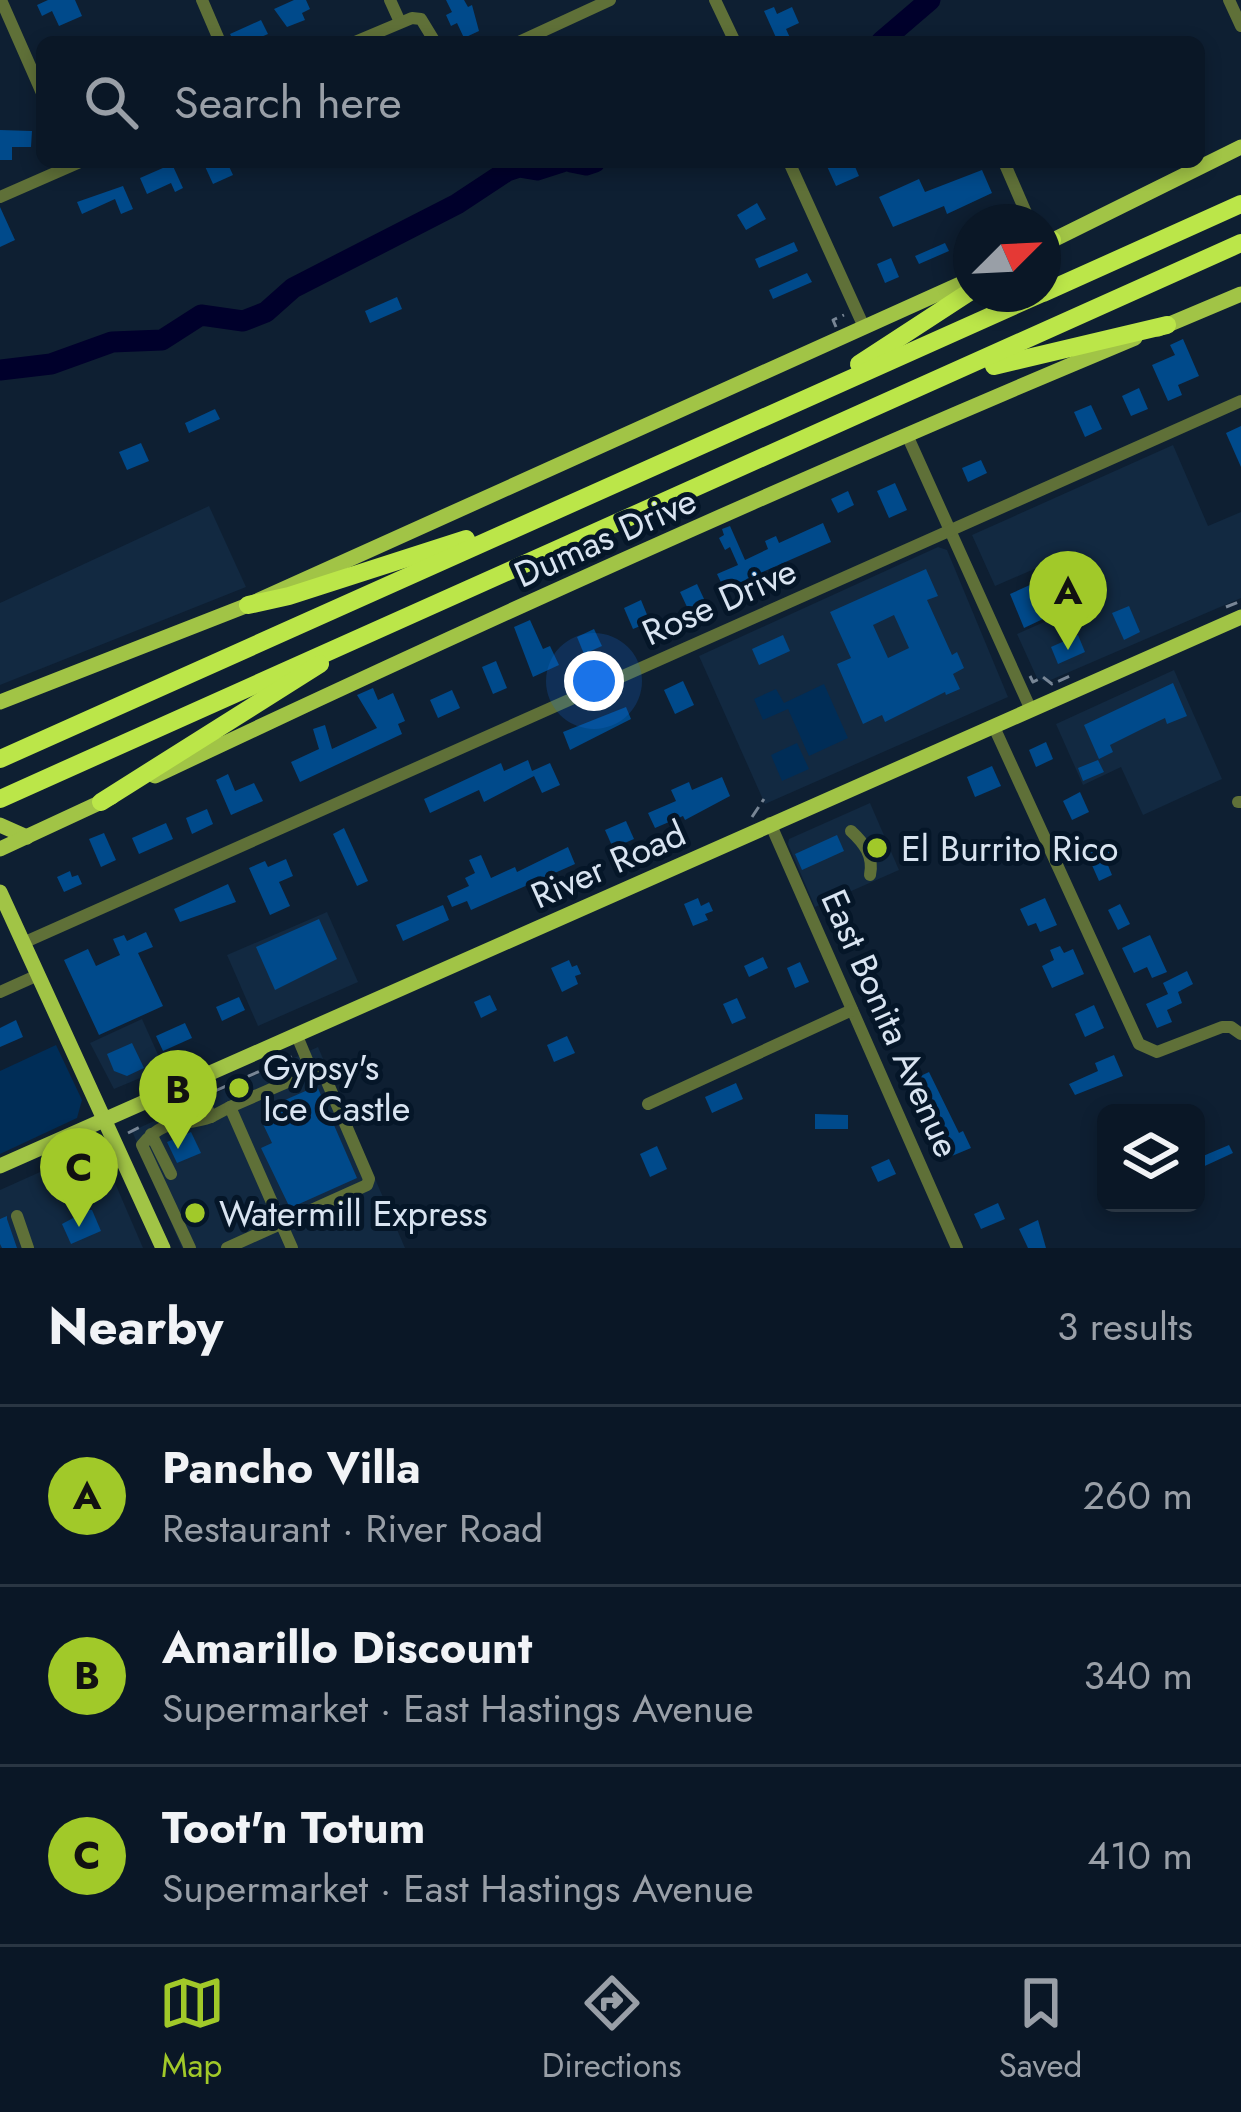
<!DOCTYPE html>
<html lang="en">
<head>
<meta charset="utf-8">
<style>
	:root { --surface:#0a1726; --page:#182432; --text:#f1f3f6; --muted:#999fa7; --line:#2a3643; --accent:#a1c929 }
	body { margin:0; font-family:Jost,sans-serif; background:var(--page); color:var(--text) }
	.controls { position:absolute; right:36px; bottom:36px; display:grid; overflow:hidden; border-radius:18px; box-shadow:0 6px 18px #0003 }
	.controls button { width:108px; height:108px; display:grid; place-items:center; padding:0; border:0; border-bottom:3px solid var(--line); background:var(--surface); color:var(--text); font:60px sans-serif }
	.compass { position:absolute; left:953px; top:204px; width:108px; height:108px; border-radius:50%; background:var(--surface); box-shadow:0 6px 18px #0003; rotate:66deg }
	.you { position:absolute; left:594px; top:681px; width:42px; height:42px; margin:-30px; border:9px solid #fff; border-radius:50%; background:#1a73e8; box-shadow:0 0 0 18px #1a73e833 }
	.badge { display:grid; place-items:center; width:78px; height:78px; border-radius:50%; background:var(--accent); color:#111; font-size:39px; font-weight:700 }
	.pin { position:absolute; translate:-50% -99px; filter:drop-shadow(0 3px 6px #0008) }
	.pin::after { content:''; position:absolute; top:63px; width:42px; height:36px; background:inherit; clip-path:polygon(0 0,100% 0,50% 100%) }
	.list { margin:0; padding:0; list-style:none }
	h2 { display:flex; justify-content:space-between; align-items:center; height:156px; margin:0; padding:0 48px; font-size:51px }
	h2 small { font-size:39px; font-weight:400; color:var(--muted) }
	.list li { display:grid; grid-template-columns:78px 1fr auto; gap:36px; align-items:center; box-sizing:border-box; height:180px; padding:0 48px; border-top:3px solid var(--line) }
	.list b { display:block; font-size:45px; white-space:nowrap }
	.list p { margin:0; font-size:39px; white-space:nowrap; color:var(--muted) }
	.list em { font-size:39px; font-style:normal; color:var(--muted) }
	.icon { flex:none; width:66px; height:66px; fill:none; stroke:currentColor; stroke-width:2; stroke-linecap:round; stroke-linejoin:round }
	.map { position:relative; flex:none; width:1241px; height:1248px; overflow:hidden }
	.search { position:absolute; background:var(--surface); box-shadow:0 6px 18px #0003; left:36px; right:36px; top:36px; height:132px; display:flex; align-items:center; gap:30px; box-sizing:border-box; padding:0 42px; border-radius:18px; color:var(--muted); font-size:45px }
	.sheet { height:696px; background:var(--surface) }
	nav { display:flex; justify-content:space-around; align-items:center; box-sizing:border-box; height:168px; border-top:3px solid var(--line); background:var(--surface); font-size:33px; color:var(--muted) }
	nav a { display:grid; justify-items:center; gap:6px }
	nav .on { color:var(--accent) }
	.map>svg:first-child { display:block }
	.built { fill:#122941 }
	.green { fill:#002d57 }
	.lines { fill:none; stroke-linecap:round; stroke-linejoin:round }
	.river { stroke:#00002b; stroke-width:21 }
	.building { fill:#004a8b; fill-rule:evenodd }
	.path { stroke:#788696; stroke-width:3; stroke-dasharray:12 6; stroke-linecap:butt }
	.minor { stroke:#5f7038; stroke-width:12 }
	.major { stroke:#a1c446; stroke-width:15 }
	.highway { stroke:#bbe649; stroke-width:18 }
	.poi-dot { fill:#a1c929; stroke:#051628; stroke-width:4.5 }
	.labels { text-anchor:middle; stroke-width:10; stroke-linejoin:round; paint-order:stroke }
	.street-label { font-size:36px; fill:#d9e4f1; stroke:#051628 }
	.poi-label { font-size:36px; fill:#d9e4f1; stroke:#051628; text-anchor:start }
</style>
</head>
<body>
<div class="map">
<svg width="1241" height="1248" viewBox="0 0 1241 1248">
	<rect width="100%" height="100%" fill="#0e1f32"/>
	<g class="built">
		<path d="M1173,445L1208,526L1241,512V598L1046,682L1037,678L1017,634L1069,611L1048,563L995,586L972,535Z"/>
		<path d="M209,506L246,587L0,685V603Z"/>
		<path d="M938,547L947,550L1008,697L765,804L699,656Z"/>
		<path d="M1174,670L1222,779L1143,815L1121,767L1083,785L1056,724Z"/>
		<path d="M870,803L899,870L815,907L788,844L789,839Z"/>
		<path d="M327,912L358,982L258,1026L227,955Z"/>
		<path d="M142,1019L164,1068L114,1089L90,1043Z"/>
		<path d="M318,1047L405,1248H182L132,1131Z"/>
		<path d="M89,1150L103,1155L143,1248H0V1190Z"/>
	</g>
	<g class="green">
		<path d="M824,684L848,738L809,756L788,709L763,720L754,699L776,689L784,703Z"/>
		<path d="M797,743L809,769L782,781L771,755Z"/>
		<path d="M56,1045L82,1100L77,1118L0,1154V1071Z"/>
	</g>
	<g class="lines">
		<g class="river">
			<path d="M881,42L930,0"/>
			<path d="M571,162L586,165L595,162"/>
			<path d="M0,370L51,364L112,342L162,340L201,315L243,321L266,312L293,288L457,204L507,171L519,167L537,170L562,162"/>
		</g>
	</g>
	<g class="building">
		<path d="M48,0H75L82,16L59,26L52,11L42,16L37,5Z"/>
		<path d="M294,0H306L310,9L302,13L305,20L287,27L274,9Z"/>
		<path d="M446,0H464L468,7L472,5L479,31L464,38L457,23L451,26L446,15L452,12Z"/>
		<path d="M774,7L777,14L792,7L799,23L786,29L792,42H778L764,11Z"/>
		<path d="M261,20L268,34L250,42H234L230,34Z"/>
		<path d="M0,130L32,131L31,147H12V160H0Z"/>
		<path d="M203,162H227L233,175L213,184Z"/>
		<path d="M825,162H853L859,176L836,186Z"/>
		<path d="M172,164L183,188L175,192L171,183L147,194L140,178Z"/>
		<path d="M982,170L992,193L947,214L944,206L893,227L879,197L919,179L925,192Z"/>
		<path d="M123,186L133,209L121,214L115,199L82,214L77,202Z"/>
		<path d="M757,203L766,219L746,230L737,215Z"/>
		<path d="M0,207L15,240L0,247Z"/>
		<path d="M794,242L798,251L759,268L755,259Z"/>
		<path d="M945,243L949,251L919,264L915,256Z"/>
		<path d="M891,258L899,277L885,283L877,264Z"/>
		<path d="M807,273L812,282L773,299L769,290Z"/>
		<path d="M397,297L402,309L370,323L365,311Z"/>
		<path d="M1183,339L1199,376L1178,385L1182,395L1168,401L1152,365L1175,355L1170,345Z"/>
		<path d="M1139,388L1148,409L1131,416L1122,396Z"/>
		<path d="M1091,405L1102,429L1085,437L1074,412Z"/>
		<path d="M215,409L220,419L189,433L185,423Z"/>
		<path d="M1241,426V467L1226,433Z"/>
		<path d="M141,443L149,461L127,470L119,452Z"/>
		<path d="M981,460L987,473L968,482L962,468Z"/>
		<path d="M895,483L907,510L889,518L877,491Z"/>
		<path d="M848,491L854,505L838,513L831,499Z"/>
		<path d="M823,523L831,542L760,573L762,577L726,593L717,574L738,565L730,547L725,550L719,538L724,535L722,529L730,526L745,560L768,549L765,541L776,536L779,543Z"/>
		<path d="M926,569L938,596L927,600L952,655L957,652L964,668L953,674L960,689L946,695L945,692L885,722L882,715L863,724L837,664L851,658L830,612ZM894,615L909,648L888,658L873,625Z"/>
		<path d="M1041,580L1046,591L1033,596L1043,619L1024,628L1010,594Z"/>
		<path d="M697,584L705,601L688,609L680,592Z"/>
		<path d="M641,600L650,622L633,629L624,608Z"/>
		<path d="M1129,606L1140,632L1124,640L1112,613Z"/>
		<path d="M530,620L543,649L550,646L559,665L533,677L514,627Z"/>
		<path d="M594,629L602,646L584,654L577,637Z"/>
		<path d="M783,635L790,651L759,665L752,649Z"/>
		<path d="M1078,635L1085,652L1058,664L1051,647Z"/>
		<path d="M496,661L507,688L493,694L482,667Z"/>
		<path d="M683,681L694,705L675,714L664,690Z"/>
		<path d="M1173,683L1187,716L1167,724L1165,718L1142,729L1110,745L1113,752L1099,759L1084,725Z"/>
		<path d="M373,688L378,700L393,693L405,721L398,724L402,734L300,782L291,762L319,749L313,729L325,725L332,749L377,728L357,695Z"/>
		<path d="M452,690L460,708L438,718L430,700Z"/>
		<path d="M626,707L631,719L570,750L563,732Z"/>
		<path d="M1046,742L1053,759L1036,767L1029,750Z"/>
		<path d="M528,760L532,771L550,763L560,785L542,793L534,776L484,802L479,790L430,813L424,799L501,763L504,771Z"/>
		<path d="M1098,760L1104,772L1083,781L1078,768Z"/>
		<path d="M992,766L1001,786L975,797L967,777Z"/>
		<path d="M228,774L235,791L254,783L263,801L231,815L216,780Z"/>
		<path d="M722,777L730,796L685,820L683,816L655,828L648,813L676,801L671,790L689,782L692,790Z"/>
		<path d="M1080,792L1089,812L1072,820L1063,801Z"/>
		<path d="M207,809L213,824L192,834L186,818Z"/>
		<path d="M626,821L634,839L613,848L605,830Z"/>
		<path d="M166,823L173,839L139,854L132,838Z"/>
		<path d="M344,828L368,881L357,886L333,834Z"/>
		<path d="M104,833L116,860L101,867L89,839Z"/>
		<path d="M837,835L844,851L802,870L795,854Z"/>
		<path d="M1110,843L1117,859L1107,863L1112,875L1099,881L1087,854Z"/>
		<path d="M568,847L575,864L471,910L467,901L452,907L447,896L469,886L465,878L475,873L469,860L481,855L491,878L515,867L517,872Z"/>
		<path d="M286,859L293,876L279,882L290,906L270,915L249,868L265,861L268,867Z"/>
		<path d="M70,871L72,877L78,875L82,884L64,892L57,877Z"/>
		<path d="M228,884L236,902L180,922L174,909Z"/>
		<path d="M698,898L701,906L709,902L713,911L705,914L708,920L693,926L684,904Z"/>
		<path d="M1045,898L1057,925L1040,932L1036,923L1028,926L1020,909Z"/>
		<path d="M1120,904L1130,924L1118,930L1108,910Z"/>
		<path d="M443,905L449,920L403,941L396,925Z"/>
		<path d="M319,919L337,959L275,990L256,947Z"/>
		<path d="M146,932L153,947L138,953L163,1006L99,1035L64,960L88,949L96,966L120,955L113,939L124,935L127,941Z"/>
		<path d="M1150,935L1167,972L1152,978L1147,967L1134,973L1122,948Z"/>
		<path d="M1060,946L1064,953L1073,949L1084,974L1052,988L1042,966L1054,960L1050,950Z"/>
		<path d="M763,957L768,968L749,977L744,966Z"/>
		<path d="M569,960L572,967L577,965L581,974L575,976L578,984L562,992L551,968Z"/>
		<path d="M800,962L809,982L795,988L787,968Z"/>
		<path d="M1187,971L1193,984L1178,992L1182,1003L1167,1010L1172,1022L1157,1028L1146,1004L1168,994L1163,983Z"/>
		<path d="M490,995L497,1010L481,1018L474,1002Z"/>
		<path d="M239,997L245,1010L222,1021L216,1007Z"/>
		<path d="M737,998L746,1018L732,1024L723,1004Z"/>
		<path d="M1094,1005L1104,1028L1085,1037L1075,1014Z"/>
		<path d="M16,1020L23,1037L0,1047V1028Z"/>
		<path d="M185,1023L192,1038L163,1051L156,1036Z"/>
		<path d="M567,1036L575,1053L554,1062L547,1045Z"/>
		<path d="M132,1043L144,1068L127,1076L114,1071L107,1054Z"/>
		<path d="M1114,1055L1123,1076L1075,1095L1069,1084L1098,1071L1095,1063Z"/>
		<path d="M929,1072L959,1133L963,1131L971,1148L947,1158L912,1080Z"/>
		<path d="M736,1083L743,1099L712,1113L705,1097Z"/>
		<path d="M317,1086L357,1178L290,1208L261,1148L272,1143L262,1122L267,1120L262,1110Z"/>
		<path d="M815,1114L848,1115V1129H815Z"/>
		<path d="M191,1132L201,1153L177,1163L167,1142Z"/>
		<path d="M1229,1145L1233,1153L1196,1170V1159Z"/>
		<path d="M657,1146L667,1169L650,1177L640,1154Z"/>
		<path d="M889,1159L896,1174L878,1182L871,1167Z"/>
		<path d="M81,1162L87,1174L58,1187L53,1174Z"/>
		<path d="M998,1203L1005,1219L981,1229L974,1214Z"/>
		<path d="M88,1210H92L101,1231L71,1244L62,1224Z"/>
		<path d="M7,1216V1219L17,1248H2L0,1244V1219Z"/>
		<path d="M1038,1220L1046,1248H1028L1019,1229Z"/>
	</g>
	<g class="lines">
		<g class="path">
			<path d="M836,327L833,320L844,315"/>
			<path d="M1226,607L1241,601"/>
			<path d="M1030,676L1033,682L1043,677L1052,684L1070,676"/>
			<path d="M752,817L764,799"/>
			<path d="M215,1091L294,1056"/>
			<path d="M128,1133L142,1126"/>
		</g>
		<g class="minor">
			<path d="M1,0L42,93"/>
			<path d="M202,0L220,42"/>
			<path d="M390,0L400,22"/>
			<path d="M715,0L735,42"/>
			<path d="M1229,0L1241,26"/>
			<path d="M355,42L412,18L421,19L435,42"/>
			<path d="M519,42L610,0"/>
			<path d="M789,162L864,327"/>
			<path d="M1004,162L1030,222"/>
			<path d="M0,197L80,162"/>
			<path d="M907,435L1031,710"/>
			<path d="M994,727L1139,1044L1157,1052L1222,1027H1231L1241,1034"/>
			<path d="M1238,802H1241"/>
			<path d="M770,823L957,1248"/>
			<path d="M851,831C864,843 874,856 870,875"/>
			<path d="M23,943L1241,401"/>
			<path d="M0,992L38,975"/>
			<path d="M195,1081L211,1117L230,1107"/>
			<path d="M648,1104L852,1010"/>
			<path d="M151,1134L171,1174"/>
			<path d="M17,1216L28,1248"/>
			<path d="M190,1248L142,1145C167,1115 183,1128 211,1117"/>
			<path d="M227,1248L367,1185L369,1179L325,1077L310,1071"/>
			<path d="M292,1248L230,1107L308,1073L310,1067L297,1036"/>
		</g>
		<g class="major">
			<path d="M1045,244L1241,147"/>
			<path d="M1158,329L1241,294"/>
			<path d="M0,702L248,605L971,279"/>
			<path d="M155,776C478,623 805,476 1135,338"/>
			<path d="M0,825L27,837"/>
			<path d="M0,849L112,797"/>
			<path d="M0,892L163,1248"/>
			<path d="M0,1166L1241,617"/>
		</g>
		<g class="highway">
			<path d="M1043,246L1052,240"/>
			<path d="M1043,293L1241,204"/>
			<path d="M859,364L971,291"/>
			<path d="M994,366L1167,325"/>
			<path d="M248,605L289,596L466,539"/>
			<path d="M0,759L1040,294"/>
			<path d="M0,799L1241,243"/>
			<path d="M101,802L320,664"/>
		</g>
	</g>
	<g class="poi-dot">
		<circle cx="877" cy="848" r="12"/>
		<circle cx="239" cy="1088" r="12"/>
		<circle cx="195" cy="1213" r="12"/>
	</g>
	<g class="labels">
		<g class="street-label">
			<text transform="translate(605 537) rotate(-24)" y="13">Dumas Drive</text>
			<text transform="translate(719 601) rotate(-24)" y="13">Rose Drive</text>
			<text transform="translate(608 864) rotate(-24)" y="13">River Road</text>
			<text transform="translate(891 1023) rotate(66)" y="13">East Bonita Avenue</text>
		</g>
		<g class="poi-label">
			<text x="901" y="861">El Burrito Rico</text>
			<text x="263" y="1080">Gypsy's<tspan x="263" dy="41">Ice Castle</tspan></text>
			<text x="219" y="1226">Watermill Express</text>
		</g>
	</g>
</svg>
<div class="controls">
<button><svg class="icon" aria-label="layers" viewBox="0 0 24 24"><path d="M12 4l9 5-9 5-9-5zM3 14l9 5 9-5"/></svg></button>
</div>
<svg class="compass" viewBox="-18 -18 36 36"><path d="M0-13l5 13h-10z" fill="#e53935"/><path d="M0 13l5-13h-10z" fill="#999fa7"/></svg>
<div class="you"></div>
<div class="pin badge" style="left:1068px;top:650px">A</div>
<div class="pin badge" style="left:178px;top:1149px">B</div>
<div class="pin badge" style="left:79px;top:1227px">C</div>
<div class="search"><svg class="icon" aria-label="search" viewBox="0 0 24 24"><circle cx="10" cy="10" r="6"/><path d="M15 15l6 6"/></svg>Search here</div>
</div>
<section class="sheet">
<h2>Nearby<small>3 results</small></h2>
<ul class="list">
<li><span class="badge">A</span><div><b>Pancho Villa</b><p>Restaurant · River Road</p></div><em>260 m</em></li>
<li><span class="badge">B</span><div><b>Amarillo Discount</b><p>Supermarket · East Hastings Avenue</p></div><em>340 m</em></li>
<li><span class="badge">C</span><div><b>Toot'n Totum</b><p>Supermarket · East Hastings Avenue</p></div><em>410 m</em></li>
</ul>
</section>
<nav>
<a class="on"><svg class="icon" aria-label="map" viewBox="0 0 24 24"><path d="M3 6l6-2 6 2 6-2v14l-6 2-6-2-6 2zM9 4v14M15 6v14"/></svg>Map</a>
<a><svg class="icon" aria-label="directions" viewBox="0 0 24 24"><path d="M12 3l9 9-9 9-9-9zM9 14v-3h6M13 9l2 2-2 2"/></svg>Directions</a>
<a><svg class="icon" aria-label="saved" viewBox="0 0 24 24"><path d="M7 4h10v16l-5-4-5 4z"/></svg>Saved</a>
</nav>
</body>
</html>
